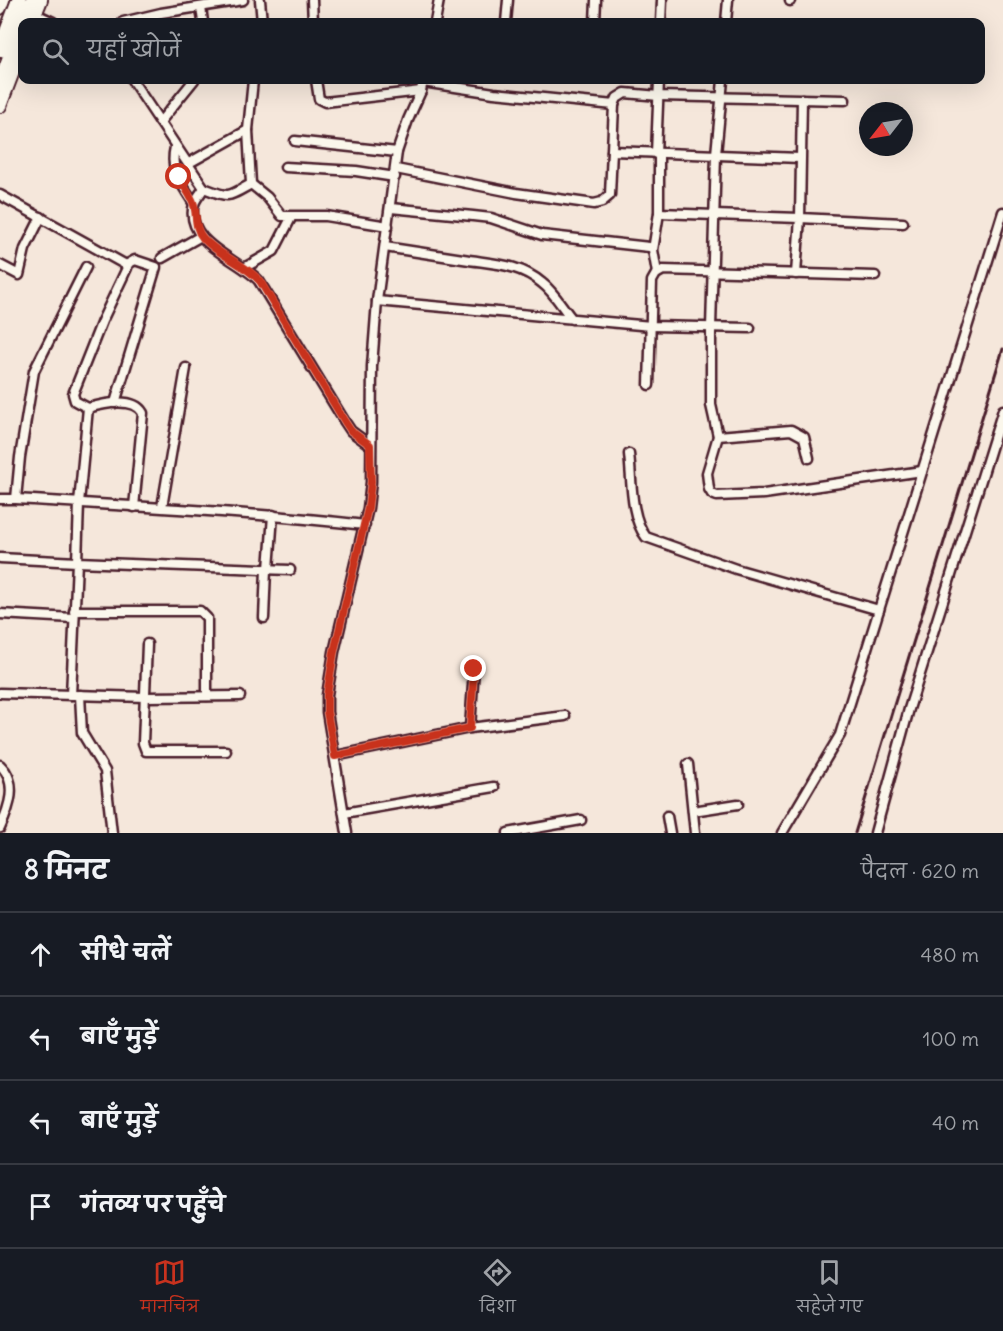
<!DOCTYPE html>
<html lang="hi">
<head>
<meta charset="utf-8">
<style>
	:root { --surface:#171b24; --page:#242831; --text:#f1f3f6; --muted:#9ea1a6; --line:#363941; --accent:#c8321e }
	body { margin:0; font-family:Delius,"Playpen Sans Deva",sans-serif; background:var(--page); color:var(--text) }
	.compass { position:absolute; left:859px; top:102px; width:54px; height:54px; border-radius:50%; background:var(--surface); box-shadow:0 6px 24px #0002; rotate:239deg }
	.stop { position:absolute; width:18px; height:18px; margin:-14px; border:4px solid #c8321e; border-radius:50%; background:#fff }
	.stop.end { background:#c8321e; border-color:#fff; box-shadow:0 2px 6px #0008 }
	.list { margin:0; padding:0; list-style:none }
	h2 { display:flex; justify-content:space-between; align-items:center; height:78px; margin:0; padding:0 24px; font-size:26px }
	h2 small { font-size:20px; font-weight:400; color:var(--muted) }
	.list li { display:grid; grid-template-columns:39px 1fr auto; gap:18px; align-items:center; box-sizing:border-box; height:84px; padding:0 24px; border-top:2px solid var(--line) }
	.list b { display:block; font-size:22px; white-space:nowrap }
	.list em { font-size:20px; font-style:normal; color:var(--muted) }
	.icon { flex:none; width:33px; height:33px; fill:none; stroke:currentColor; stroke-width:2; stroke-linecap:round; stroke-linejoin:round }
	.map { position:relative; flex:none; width:1003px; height:833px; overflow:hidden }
	.search { position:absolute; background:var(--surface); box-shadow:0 6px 24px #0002; left:18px; right:18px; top:18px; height:66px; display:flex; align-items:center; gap:15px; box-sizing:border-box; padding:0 21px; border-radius:12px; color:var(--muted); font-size:22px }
	.sheet { height:414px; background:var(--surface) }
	nav { display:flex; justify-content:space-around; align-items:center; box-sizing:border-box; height:84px; border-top:2px solid var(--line); background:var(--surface); font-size:16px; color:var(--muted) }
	nav a { display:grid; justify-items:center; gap:3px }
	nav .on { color:var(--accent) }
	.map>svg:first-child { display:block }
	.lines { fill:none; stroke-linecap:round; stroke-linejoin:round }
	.minor-casing { stroke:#4a1f2b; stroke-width:13 }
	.secondary-casing { stroke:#4a1f2b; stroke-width:16 }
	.trunk-casing { stroke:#4a1f2b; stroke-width:18 }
	.minor { stroke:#fbf7ec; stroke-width:8 }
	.secondary { stroke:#fbf7ec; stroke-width:12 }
	.trunk { stroke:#fbf7ec; stroke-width:14 }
	.rail { stroke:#4a1f2b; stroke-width:3 }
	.route { stroke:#c8321e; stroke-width:8 }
</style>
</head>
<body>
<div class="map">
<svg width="1003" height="833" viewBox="0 0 1003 833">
	<rect width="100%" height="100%" fill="#f5e7db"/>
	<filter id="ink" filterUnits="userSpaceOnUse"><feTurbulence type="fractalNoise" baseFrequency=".0167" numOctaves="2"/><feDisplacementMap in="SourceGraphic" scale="12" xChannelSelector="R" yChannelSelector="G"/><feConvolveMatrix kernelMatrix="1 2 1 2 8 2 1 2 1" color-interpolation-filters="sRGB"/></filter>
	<g filter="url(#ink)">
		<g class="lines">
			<g class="minor-casing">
				<g id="minor">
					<path d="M260,0L262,22"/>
					<path d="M312,0L313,22"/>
					<path d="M790,1V0"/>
					<path d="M201,7L203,22"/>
					<path d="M36,14L53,22"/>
					<path d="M123,22L161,13L243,0"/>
					<path d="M435,22L439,0"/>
					<path d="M506,22L508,0"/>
					<path d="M595,22L596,0"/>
					<path d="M661,22L662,0"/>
					<path d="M726,22L728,0"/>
					<path d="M132,80L204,188C201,193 196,198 194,204C183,243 241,260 259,281L345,422L351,431L370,445"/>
					<path d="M316,80L319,99L325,102L421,91"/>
					<path d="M723,80L716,154L711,328V405L718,436L707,473L709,489L712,494L717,496L764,494L922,471"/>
					<path d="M423,82L494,93L614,105L617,98L625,93L659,96L845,100"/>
					<path d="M802,99L800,218L903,223"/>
					<path d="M160,122L194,80"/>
					<path d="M295,141L397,152"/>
					<path d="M175,147C169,172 182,183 194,204"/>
					<path d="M612,151L800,158"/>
					<path d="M656,154L659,80"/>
					<path d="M189,163L248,130L253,80"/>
					<path d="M285,167L356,171L395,177"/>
					<path d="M396,169L516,193L594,204L602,202L610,195L614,105"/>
					<path d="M251,184L267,197L282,216H326L388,226"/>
					<path d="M204,188C230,198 226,198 251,184L248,130"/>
					<path d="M0,195L126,265L127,268L102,321L73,394L75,401L88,408L79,503L77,562L290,570"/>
					<path d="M391,208L473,216L491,218L542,235L649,247"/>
					<path d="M659,213L800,218L796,274"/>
					<path d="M385,247C411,251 437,255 463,259C492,264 519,263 542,283C554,292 562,307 572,319"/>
					<path d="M162,258L201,236"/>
					<path d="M0,265L19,275L25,249L41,217"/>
					<path d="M244,268L274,251L291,218"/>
					<path d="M657,273L653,250L659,213V154"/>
					<path d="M377,301L651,326L750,328"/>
					<path d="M649,385L652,281L656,274L663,270L875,276"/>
					<path d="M115,403L156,267L135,260L126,265"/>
					<path d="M88,408C103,404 133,396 143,413L134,507"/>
					<path d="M718,436L791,430L804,437L809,458"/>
					<path d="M629,454C632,479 630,517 646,537L736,569L879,610"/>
					<path d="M0,499H16L20,457L34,371L86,267"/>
					<path d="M16,499C133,506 249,512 365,525"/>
					<path d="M162,507L186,368"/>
					<path d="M0,558L77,562L71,695"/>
					<path d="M269,569L273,515"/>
					<path d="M74,611H200L207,618V696"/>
					<path d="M0,614L73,618"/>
					<path d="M264,618L266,569"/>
					<path d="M147,644L143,743L146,751H226"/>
					<path d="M0,693L146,697L240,696"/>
					<path d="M80,695L82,733L105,771L112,833"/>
					<path d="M470,728L474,669"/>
					<path d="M335,756L470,728L565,716"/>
					<path d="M688,764L695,833"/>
					<path d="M0,765C19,783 9,808 0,828"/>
					<path d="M693,811L738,804"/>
					<path d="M344,813L494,787"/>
					<path d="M667,816L670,833"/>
					<path d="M347,833L327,712V695L334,652L368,508L371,482L372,366L377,301L397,152L408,120L421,91L423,80"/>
					<path d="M508,833L581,820"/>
					<path d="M782,833L840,735L1003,212"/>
					<path d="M875,833L909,709L1003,410"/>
				</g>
			</g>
			<g class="secondary-casing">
				<g id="secondary">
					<path d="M0,8L3,0"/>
					<path d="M32,22L41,0"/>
					<path d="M0,106L22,48"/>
				</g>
			</g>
			<g class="trunk-casing">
				<g id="trunk">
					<path d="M24,22L33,0"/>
					<path d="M0,50L19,0"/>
					<path d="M0,84L22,27"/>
				</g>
			</g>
			<use href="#minor" class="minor"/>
			<use href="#secondary" class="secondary"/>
			<use href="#trunk" class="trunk"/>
			<path class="rail" d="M855,833L1003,349"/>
		</g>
	</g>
	<g class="lines" filter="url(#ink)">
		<path class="route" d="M179,177C183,185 190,194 193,202C198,214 193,226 203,238C219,256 244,263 260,281L345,422L351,431L370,445L371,482L368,508L334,652L327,695V712L335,756L470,728L474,669"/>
	</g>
</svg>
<svg class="compass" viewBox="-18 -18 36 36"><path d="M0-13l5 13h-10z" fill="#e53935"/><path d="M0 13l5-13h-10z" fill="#9ea1a6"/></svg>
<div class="stop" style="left:179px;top:177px"></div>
<div class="stop end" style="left:474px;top:669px"></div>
<div class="search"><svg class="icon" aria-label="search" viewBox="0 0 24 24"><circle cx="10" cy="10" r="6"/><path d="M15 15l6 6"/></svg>यहाँ खोजें</div>
</div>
<section class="sheet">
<h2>8 मिनट<small>पैदल · 620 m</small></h2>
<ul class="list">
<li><svg class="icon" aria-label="ahead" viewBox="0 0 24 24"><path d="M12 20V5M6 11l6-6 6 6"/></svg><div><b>सीधे चलें</b></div><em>480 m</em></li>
<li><svg class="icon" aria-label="left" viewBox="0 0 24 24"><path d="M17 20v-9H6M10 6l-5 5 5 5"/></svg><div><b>बाएँ मुड़ें</b></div><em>100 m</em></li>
<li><svg class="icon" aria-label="left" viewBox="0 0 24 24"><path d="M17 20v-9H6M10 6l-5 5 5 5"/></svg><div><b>बाएँ मुड़ें</b></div><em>40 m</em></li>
<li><svg class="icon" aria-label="arrive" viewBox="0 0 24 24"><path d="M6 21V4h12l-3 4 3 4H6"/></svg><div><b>गंतव्य पर पहुँचे</b></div></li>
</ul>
</section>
<nav>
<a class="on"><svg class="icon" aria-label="map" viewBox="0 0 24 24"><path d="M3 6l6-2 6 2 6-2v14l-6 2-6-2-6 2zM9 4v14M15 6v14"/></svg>मानचित्र</a>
<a><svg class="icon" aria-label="directions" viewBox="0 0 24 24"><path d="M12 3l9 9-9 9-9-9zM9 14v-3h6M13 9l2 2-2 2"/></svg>दिशा</a>
<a><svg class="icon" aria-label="saved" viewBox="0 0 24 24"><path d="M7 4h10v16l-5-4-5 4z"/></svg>सहेजे गए</a>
</nav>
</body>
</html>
